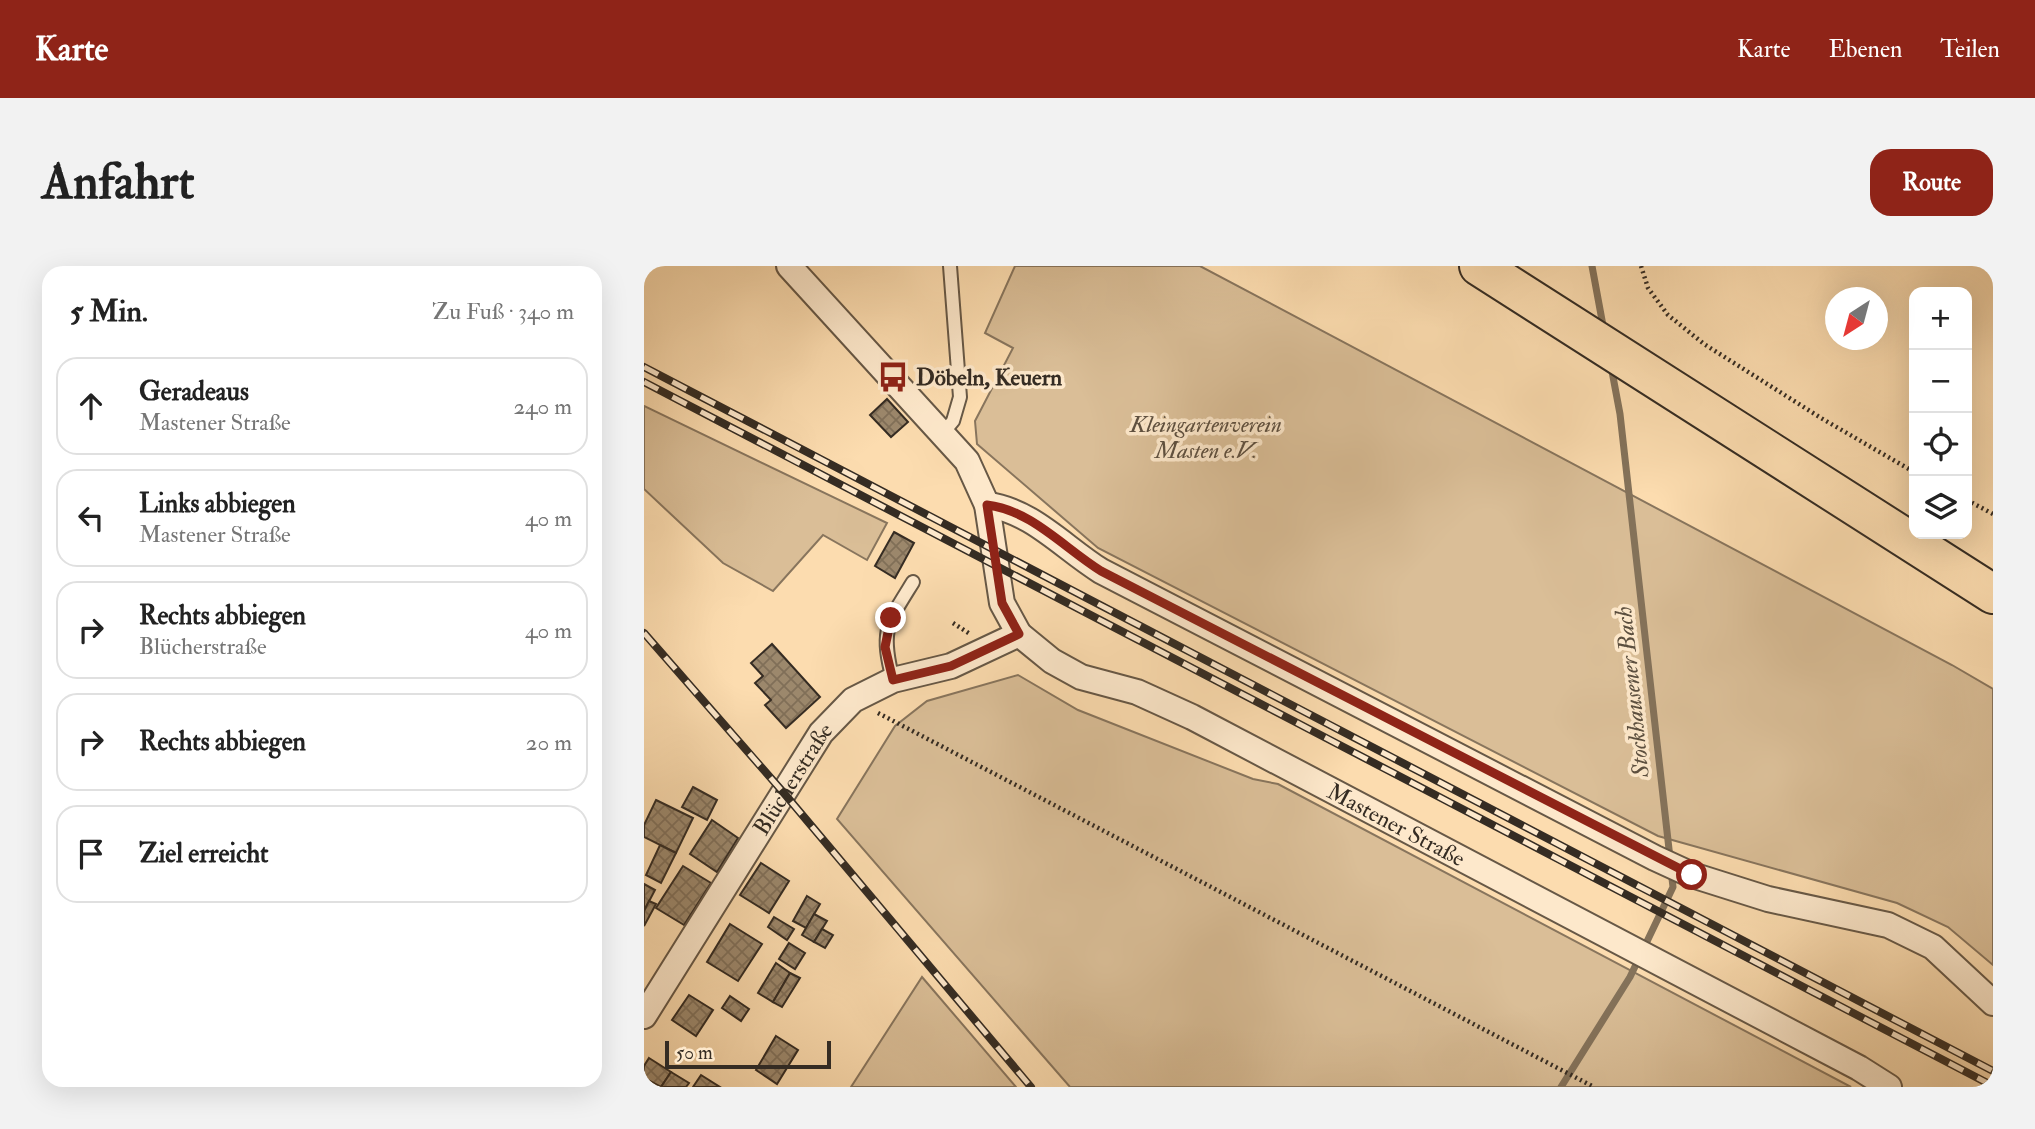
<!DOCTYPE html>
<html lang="de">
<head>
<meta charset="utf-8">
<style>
	:root { --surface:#fff; --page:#f2f2f2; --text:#222; --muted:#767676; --line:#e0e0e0; --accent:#8f2418 }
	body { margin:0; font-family:"IM FELL Double Pica",serif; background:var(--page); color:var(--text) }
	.controls { position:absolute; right:21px; top:21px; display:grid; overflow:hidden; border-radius:14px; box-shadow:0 7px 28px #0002 }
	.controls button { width:63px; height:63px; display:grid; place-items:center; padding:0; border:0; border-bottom:2px solid var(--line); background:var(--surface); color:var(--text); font:35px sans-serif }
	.compass { position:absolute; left:1181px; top:21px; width:63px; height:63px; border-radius:50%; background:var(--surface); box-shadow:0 7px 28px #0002; rotate:216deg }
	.scale { position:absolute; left:21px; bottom:18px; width:166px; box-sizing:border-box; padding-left:7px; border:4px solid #352c23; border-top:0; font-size:19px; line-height:24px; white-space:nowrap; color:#352c23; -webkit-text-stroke:5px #fde8cb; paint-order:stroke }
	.stop { position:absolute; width:21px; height:21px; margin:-16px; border:5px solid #8f2418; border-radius:50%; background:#fff }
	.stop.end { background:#8f2418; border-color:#fff; box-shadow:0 2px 7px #0008 }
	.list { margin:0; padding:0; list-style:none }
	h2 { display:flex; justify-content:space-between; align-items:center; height:91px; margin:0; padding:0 28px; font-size:30px }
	h2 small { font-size:23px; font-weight:400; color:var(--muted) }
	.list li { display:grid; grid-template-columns:46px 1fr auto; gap:21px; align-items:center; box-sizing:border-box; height:98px; margin:0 14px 14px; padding:0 14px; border:2px solid var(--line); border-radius:21px }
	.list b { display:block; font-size:26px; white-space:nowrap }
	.list p { margin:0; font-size:23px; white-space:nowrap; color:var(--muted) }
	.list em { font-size:23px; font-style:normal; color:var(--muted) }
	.icon { flex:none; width:38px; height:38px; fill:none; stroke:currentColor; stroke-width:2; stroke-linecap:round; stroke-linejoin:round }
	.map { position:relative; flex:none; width:1349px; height:821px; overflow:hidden; border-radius:21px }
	header { display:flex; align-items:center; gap:42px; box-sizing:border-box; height:98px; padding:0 35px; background:var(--accent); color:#fff }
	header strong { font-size:33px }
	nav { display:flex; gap:38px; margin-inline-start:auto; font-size:24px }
	.intro { display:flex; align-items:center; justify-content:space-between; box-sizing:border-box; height:168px; padding:0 42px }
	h1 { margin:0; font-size:49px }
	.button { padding:18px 32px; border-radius:21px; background:var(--accent); color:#fff; font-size:24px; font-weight:700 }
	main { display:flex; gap:42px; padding:0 42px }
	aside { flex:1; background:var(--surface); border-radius:21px; box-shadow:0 7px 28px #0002 }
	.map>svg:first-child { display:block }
	.green { fill:#dabe97; stroke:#88755d; stroke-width:2 }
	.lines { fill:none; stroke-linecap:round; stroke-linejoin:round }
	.stream { stroke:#84725a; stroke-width:7 }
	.building { fill:url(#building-cross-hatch); stroke:#352c23; stroke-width:2 }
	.lane-casing { stroke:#675846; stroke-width:16 }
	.street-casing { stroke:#675846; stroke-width:28 }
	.primary-casing { stroke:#352c23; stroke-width:42 }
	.path { stroke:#352c23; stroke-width:4.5; stroke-dasharray:2 3.5; stroke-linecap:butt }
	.lane { stroke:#fde8cb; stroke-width:12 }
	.street { stroke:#fde8cb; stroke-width:24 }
	.primary { stroke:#fcdcaf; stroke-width:38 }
	.rail-casing { stroke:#352c23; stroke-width:8 }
	.rail { stroke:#fde8cb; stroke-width:5; stroke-dasharray:16; stroke-linecap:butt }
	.route { stroke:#8f2418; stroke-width:9 }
	.labels { text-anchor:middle; stroke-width:7; stroke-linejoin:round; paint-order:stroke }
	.poi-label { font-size:23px; font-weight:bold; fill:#352c23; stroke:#fde8cb; text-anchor:start }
	.park-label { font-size:23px; font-style:italic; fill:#5e5040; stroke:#fde8cb }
	.street-label { font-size:23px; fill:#352c23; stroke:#fde8cb }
	.water-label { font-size:24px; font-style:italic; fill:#5c4f3f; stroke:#fde8cb }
</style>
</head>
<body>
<header>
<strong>Karte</strong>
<nav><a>Karte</a><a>Ebenen</a><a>Teilen</a></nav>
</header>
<div class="intro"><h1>Anfahrt</h1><a class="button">Route</a></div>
<main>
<aside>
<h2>5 Min.<small>Zu Fuß · 340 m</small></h2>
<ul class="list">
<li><svg class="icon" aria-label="ahead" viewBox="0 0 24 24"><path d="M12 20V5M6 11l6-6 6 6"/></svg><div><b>Geradeaus</b><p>Mastener Straße</p></div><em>240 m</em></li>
<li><svg class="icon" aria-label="left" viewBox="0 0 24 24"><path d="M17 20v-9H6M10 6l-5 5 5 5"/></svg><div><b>Links abbiegen</b><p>Mastener Straße</p></div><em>40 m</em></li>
<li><svg class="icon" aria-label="right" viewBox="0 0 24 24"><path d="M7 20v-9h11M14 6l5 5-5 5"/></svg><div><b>Rechts abbiegen</b><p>Blücherstraße</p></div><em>40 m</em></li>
<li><svg class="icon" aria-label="right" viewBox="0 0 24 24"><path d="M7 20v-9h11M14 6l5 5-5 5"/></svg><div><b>Rechts abbiegen</b></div><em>20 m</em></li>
<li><svg class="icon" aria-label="arrive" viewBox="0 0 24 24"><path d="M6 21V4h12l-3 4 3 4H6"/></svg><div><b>Ziel erreicht</b></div></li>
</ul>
</aside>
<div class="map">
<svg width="1349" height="821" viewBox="0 0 1349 821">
	<defs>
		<pattern id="building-cross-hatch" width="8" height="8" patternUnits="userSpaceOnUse" patternTransform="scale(1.75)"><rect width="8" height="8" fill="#9c886c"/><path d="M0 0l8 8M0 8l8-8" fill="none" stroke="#806f58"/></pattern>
	</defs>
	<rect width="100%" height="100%" fill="#fcdcaf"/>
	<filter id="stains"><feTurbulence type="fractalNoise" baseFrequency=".00286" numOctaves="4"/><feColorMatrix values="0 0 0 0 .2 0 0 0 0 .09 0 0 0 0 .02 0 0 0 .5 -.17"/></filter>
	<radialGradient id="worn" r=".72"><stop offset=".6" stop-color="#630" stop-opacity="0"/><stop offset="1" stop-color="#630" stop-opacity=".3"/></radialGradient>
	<g class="green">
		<path d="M371,0H556L1308,399L1349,423V699L1304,661L1253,637L1014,570L454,282L333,178L331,155L369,82L341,67Z"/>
		<path d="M0,140L243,257L223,294L179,269L129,325L79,297L0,223Z"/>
		<path d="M374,409L434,444L609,513L634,518L1207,821H426L193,553L251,460L283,435Z"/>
		<path d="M278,711L372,821H207Z"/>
	</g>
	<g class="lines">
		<g class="stream">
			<path d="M948,0L960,65"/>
			<path d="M967,100L976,148L1026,592"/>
			<path d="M917,821L986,711L1029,621L1027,604"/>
		</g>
	</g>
	<g class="building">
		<path d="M243,133L264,156L247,171L226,149Z"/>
		<path d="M250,266L270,277L251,312L231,300Z"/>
		<path d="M128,378L176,431L142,462L121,439L127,434L111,417L119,410L107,397Z"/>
		<path d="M49,521L73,534L63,554L38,541Z"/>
		<path d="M12,534L49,552L32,587L0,571V559Z"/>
		<path d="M68,554L94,572L73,606L46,588Z"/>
		<path d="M16,579L32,587L17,617L2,609Z"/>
		<path d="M117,597L145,615L125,647L96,629Z"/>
		<path d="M39,600L67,617L40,659L12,642Z"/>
		<path d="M0,618L11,624L0,645Z"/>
		<path d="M163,630L176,638L162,662L149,655Z"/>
		<path d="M5,635L12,638L0,660V645Z"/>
		<path d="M170,648L183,655L170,676L158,669Z"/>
		<path d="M130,651L150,663L143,674L124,661Z"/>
		<path d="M86,658L118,678L94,715L63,696Z"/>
		<path d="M178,663L189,669L181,682L170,676Z"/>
		<path d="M145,677L161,687L151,703L135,693Z"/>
		<path d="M132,697L146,707L129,736L114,727Z"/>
		<path d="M146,707L156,712L138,741L129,736Z"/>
		<path d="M45,729L69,744L52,770L28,754Z"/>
		<path d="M86,730L105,743L97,755L78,742Z"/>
		<path d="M132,770L154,784L133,818L112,804Z"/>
		<path d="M5,792L27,806L17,821L0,812V800Z"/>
		<path d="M27,806L45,817L42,821H17Z"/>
		<path d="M57,809L76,821H49Z"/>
	</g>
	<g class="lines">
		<g class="lane-casing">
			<g id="lane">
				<path d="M299,167L309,155L316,131L306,0"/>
				<path d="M249,414C236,364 243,358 269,316"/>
			</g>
		</g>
		<g class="street-casing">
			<g id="street">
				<path id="s1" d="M145,0L323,195L343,239L358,337L375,368L408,395L437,411L493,426L548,451L1215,802L1245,821"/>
				<path d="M343,239C387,244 420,282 457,305L1011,592L1048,609L1124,633L1244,659L1289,681L1349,737"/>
				<path id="s2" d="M0,750L177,467L209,434L249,414L307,400L375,368"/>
			</g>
		</g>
		<g class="primary-casing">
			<path id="primary" d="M835,0L1349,328"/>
		</g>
		<g class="path">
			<path d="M997,0L1004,22L1024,49L1060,78L1177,152L1270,206"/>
			<path d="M1323,234L1349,248"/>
			<path d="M309,357L326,368"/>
			<path d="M234,447L950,821"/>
		</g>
		<use href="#lane" class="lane"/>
		<use href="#street" class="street"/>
		<use href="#primary" class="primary"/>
		<g class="rail-casing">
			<g id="rail">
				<path d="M0,101L1349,805"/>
				<path d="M0,116L1349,820"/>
				<path d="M0,367L139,526L387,821"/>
			</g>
		</g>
		<use href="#rail" class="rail"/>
	</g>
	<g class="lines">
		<path class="route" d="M247,352L241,381L249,414L307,400L375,368L358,337L343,239C387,244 420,282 457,305L1048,609"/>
	</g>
	<defs>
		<g id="bus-bare" transform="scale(2.415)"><path d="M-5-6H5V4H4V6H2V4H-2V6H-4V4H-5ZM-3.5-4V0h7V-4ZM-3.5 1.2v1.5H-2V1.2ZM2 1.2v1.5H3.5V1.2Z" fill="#8f2418" stroke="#fde8cb" stroke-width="2.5" paint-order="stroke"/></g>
	</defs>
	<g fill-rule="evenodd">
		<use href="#bus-bare" x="249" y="111"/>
	</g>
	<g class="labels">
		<g class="poi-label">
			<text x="272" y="119">Döbeln, Keuern</text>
		</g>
		<g class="park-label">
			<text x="562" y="166">Kleingartenverein<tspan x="562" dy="26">Masten e.V.</tspan></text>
		</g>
		<g class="street-label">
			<text dy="8" stroke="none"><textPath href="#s2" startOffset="280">Blücherstraße</textPath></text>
			<text dy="8" stroke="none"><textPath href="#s1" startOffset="872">Mastener Straße</textPath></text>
		</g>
		<g class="water-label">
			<text transform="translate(988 426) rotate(-96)" y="8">Stockhausener Bach</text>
		</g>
	</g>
	<rect width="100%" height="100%" filter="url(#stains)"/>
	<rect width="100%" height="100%" fill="url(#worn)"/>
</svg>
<div class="controls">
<button>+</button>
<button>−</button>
<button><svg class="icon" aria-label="locate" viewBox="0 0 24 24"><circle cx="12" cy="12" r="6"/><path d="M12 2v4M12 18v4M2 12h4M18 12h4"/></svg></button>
<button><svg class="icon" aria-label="layers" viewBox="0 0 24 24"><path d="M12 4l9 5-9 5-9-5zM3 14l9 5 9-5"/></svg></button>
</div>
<svg class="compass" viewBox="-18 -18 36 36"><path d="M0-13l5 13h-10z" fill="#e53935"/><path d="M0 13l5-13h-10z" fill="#767676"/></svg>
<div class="scale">50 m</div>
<div class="stop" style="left:1048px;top:609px"></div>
<div class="stop end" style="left:247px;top:352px"></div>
</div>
</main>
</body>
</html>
